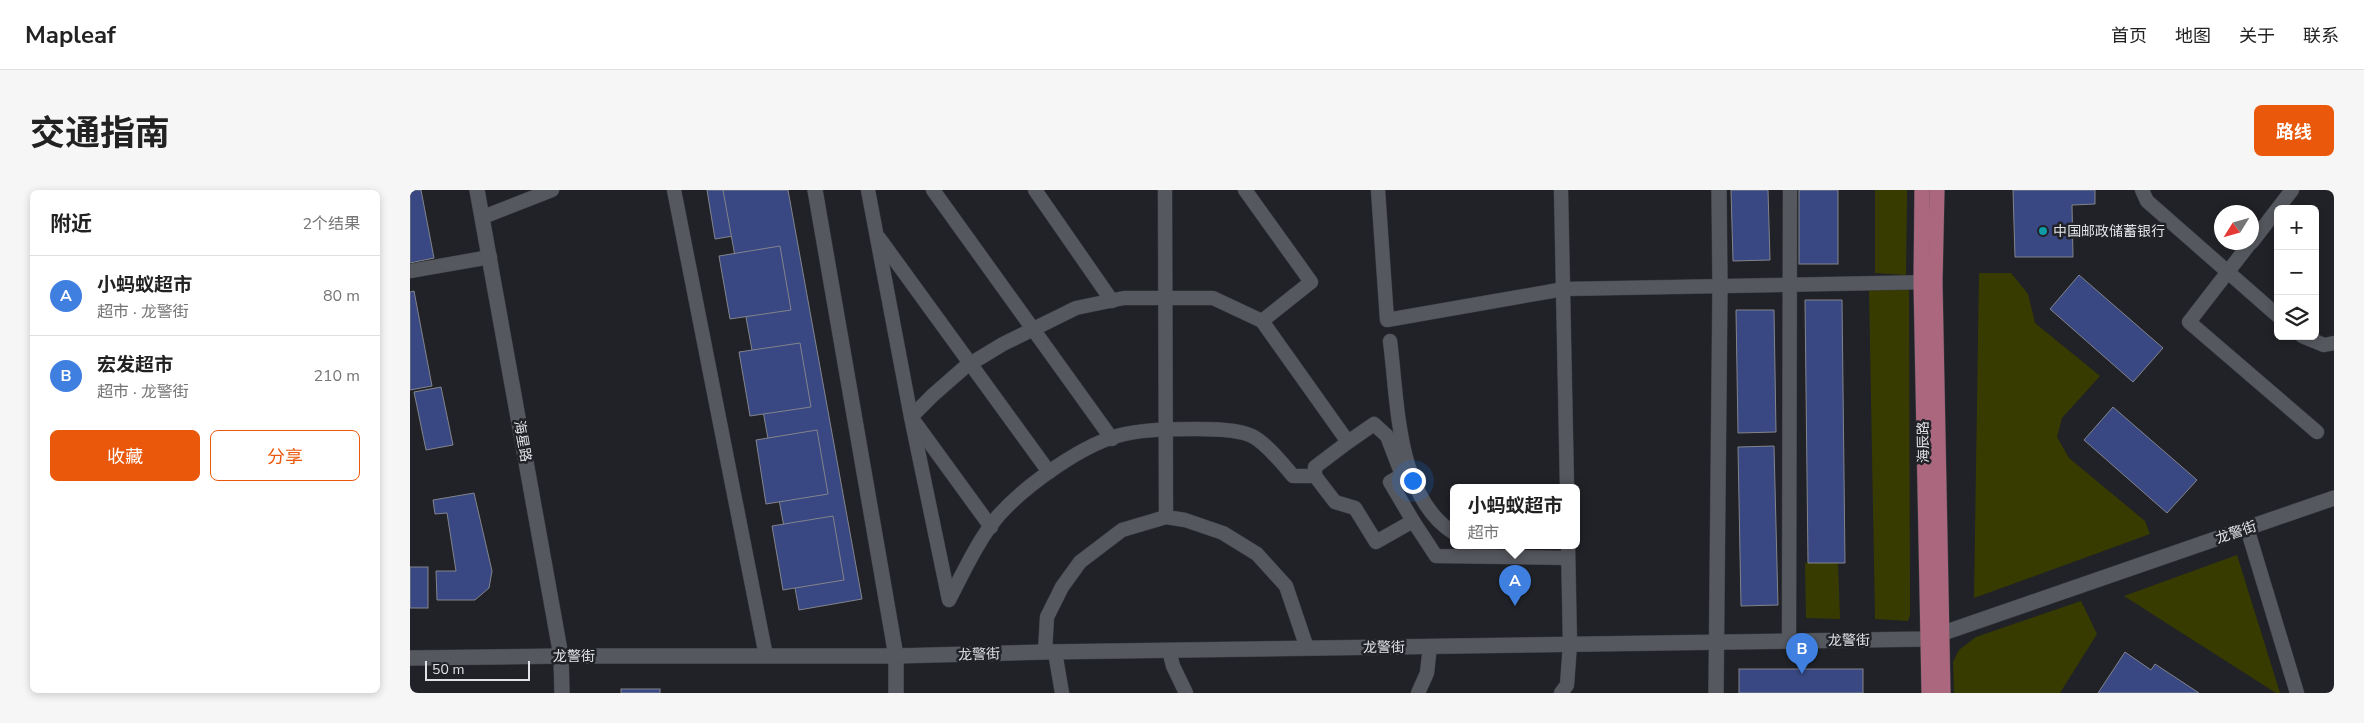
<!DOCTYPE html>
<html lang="zh">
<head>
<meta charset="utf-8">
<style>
	:root { --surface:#fff; --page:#f6f6f6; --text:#222; --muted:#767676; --line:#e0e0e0; --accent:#ea580c }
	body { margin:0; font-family:"Nunito Sans","Noto Sans SC",sans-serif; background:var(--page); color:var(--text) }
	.controls { position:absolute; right:15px; top:15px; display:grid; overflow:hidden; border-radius:8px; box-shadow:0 2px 8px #0003 }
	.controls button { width:45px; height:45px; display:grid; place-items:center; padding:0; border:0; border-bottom:1px solid var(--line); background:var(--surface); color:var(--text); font:25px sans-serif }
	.compass { position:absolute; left:1804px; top:15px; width:45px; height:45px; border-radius:50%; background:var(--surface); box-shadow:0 2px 8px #0003; rotate:233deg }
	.scale { position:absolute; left:15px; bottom:12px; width:105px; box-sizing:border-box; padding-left:5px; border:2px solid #e0e2e6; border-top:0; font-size:14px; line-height:18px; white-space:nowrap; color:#e0e2e6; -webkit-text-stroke:4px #202227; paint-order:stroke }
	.you { position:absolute; left:1002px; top:290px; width:18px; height:18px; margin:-12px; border:4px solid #fff; border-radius:50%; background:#1a73e8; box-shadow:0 0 0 8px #1a73e833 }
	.badge { display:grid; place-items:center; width:32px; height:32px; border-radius:50%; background:var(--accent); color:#fff; font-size:16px; font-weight:700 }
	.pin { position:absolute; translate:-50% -41px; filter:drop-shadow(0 1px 2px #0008) }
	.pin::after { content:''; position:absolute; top:26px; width:18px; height:15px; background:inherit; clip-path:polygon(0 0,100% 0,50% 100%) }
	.popup { position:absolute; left:1040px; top:294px; width:130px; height:65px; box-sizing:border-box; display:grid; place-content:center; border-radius:8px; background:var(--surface); filter:drop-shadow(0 1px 4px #0005); font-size:16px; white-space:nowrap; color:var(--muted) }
	.popup b { font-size:19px; color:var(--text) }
	.popup::after { content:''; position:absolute; left:50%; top:100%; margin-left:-10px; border:10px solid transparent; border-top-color:var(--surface) }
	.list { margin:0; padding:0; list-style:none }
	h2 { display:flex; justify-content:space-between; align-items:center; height:65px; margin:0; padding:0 20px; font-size:21px }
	h2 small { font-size:16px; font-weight:400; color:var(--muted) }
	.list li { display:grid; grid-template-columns:32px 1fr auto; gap:15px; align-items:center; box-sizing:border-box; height:80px; padding:0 20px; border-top:1px solid var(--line) }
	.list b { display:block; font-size:19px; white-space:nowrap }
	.list p { margin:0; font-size:16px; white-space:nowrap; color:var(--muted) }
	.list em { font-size:16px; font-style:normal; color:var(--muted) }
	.actions { display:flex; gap:10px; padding:15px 20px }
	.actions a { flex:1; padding:11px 0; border:1px solid var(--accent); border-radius:8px; text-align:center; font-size:18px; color:var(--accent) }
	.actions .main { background:var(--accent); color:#fff }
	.icon { flex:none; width:28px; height:28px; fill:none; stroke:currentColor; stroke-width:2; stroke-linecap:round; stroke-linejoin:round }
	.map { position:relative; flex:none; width:1924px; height:503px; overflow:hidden; border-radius:8px }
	header { display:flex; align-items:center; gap:30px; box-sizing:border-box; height:70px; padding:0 25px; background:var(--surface); border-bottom:1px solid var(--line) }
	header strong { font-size:24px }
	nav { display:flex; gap:28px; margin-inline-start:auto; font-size:18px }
	.intro { display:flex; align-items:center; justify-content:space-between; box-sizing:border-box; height:120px; padding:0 30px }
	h1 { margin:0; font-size:35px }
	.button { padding:12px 22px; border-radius:8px; background:var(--accent); color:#fff; font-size:18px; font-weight:700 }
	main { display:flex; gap:30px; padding:0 30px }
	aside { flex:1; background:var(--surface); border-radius:8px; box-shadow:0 2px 8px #0003 }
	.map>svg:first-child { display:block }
	.green { fill:#383b00 }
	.building { fill:#394882; stroke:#82848b }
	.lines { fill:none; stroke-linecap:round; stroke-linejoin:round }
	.street-casing { stroke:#3d3f43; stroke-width:15 }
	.secondary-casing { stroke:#3d3f43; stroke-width:16 }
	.primary-casing { stroke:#3d3f43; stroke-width:16 }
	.street { stroke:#56585f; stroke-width:14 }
	.secondary { stroke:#56585f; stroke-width:15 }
	.primary { stroke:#ab677e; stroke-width:15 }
	.culture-dot { fill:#0f9aa8; stroke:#202227; stroke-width:2 }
	.labels { text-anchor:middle; stroke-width:5; stroke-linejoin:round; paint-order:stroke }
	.poi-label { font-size:14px; fill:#e0e2e6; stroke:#202227; text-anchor:start }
	.street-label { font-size:14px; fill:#e0e2e6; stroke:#202227 }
</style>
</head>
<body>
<header>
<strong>Mapleaf</strong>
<nav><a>首页</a><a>地图</a><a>关于</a><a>联系</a></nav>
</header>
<div class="intro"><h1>交通指南</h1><a class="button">路线</a></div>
<main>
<aside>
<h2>附近<small>2个结果</small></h2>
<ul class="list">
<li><span class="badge" style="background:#3f7fe0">A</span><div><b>小蚂蚁超市</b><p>超市 · 龙警街</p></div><em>80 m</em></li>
<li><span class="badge" style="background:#3f7fe0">B</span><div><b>宏发超市</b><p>超市 · 龙警街</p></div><em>210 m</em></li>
</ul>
<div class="actions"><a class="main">收藏</a><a>分享</a></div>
</aside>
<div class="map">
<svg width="1924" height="503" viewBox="0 0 1924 503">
	<rect width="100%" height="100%" fill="#202227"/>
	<g class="green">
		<path d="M1465,0H1497L1496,85L1465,83Z"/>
		<path d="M1569,83H1601L1618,104L1625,133L1690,186L1652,228L1647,247L1659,268L1735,331L1740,344L1564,408Z"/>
		<path d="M1459,99L1499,100L1500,425L1498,431L1465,429Z"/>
		<path d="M1827,365L1870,503H1866L1714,406Z"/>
		<path d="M1395,373H1428L1430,429L1396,428Z"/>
		<path d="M1671,411L1687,444L1650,503H1544L1543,472L1549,460L1566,447Z"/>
	</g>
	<g class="building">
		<path d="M0,0H11L24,68L0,73Z"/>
		<path d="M297,0H359L366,39L305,49Z"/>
		<path d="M313,0H378L452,409L389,420Z"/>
		<path d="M1321,0H1358L1360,70L1323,71Z"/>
		<rect x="1389" y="0" width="39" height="74"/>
		<path d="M1603,0H1685V14L1662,15L1663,67H1605Z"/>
		<path d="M370,56L381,120L320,129L309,66Z"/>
		<path d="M1669,85L1753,158L1723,192L1640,119Z"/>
		<path d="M4,101L22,196L0,200V102Z"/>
		<path d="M1395,110H1432L1435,373H1398Z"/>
		<path d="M1326,120H1364L1366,242L1328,243Z"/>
		<path d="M390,153L401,217L340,226L329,162Z"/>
		<path d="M31,197L43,255L16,260L4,202Z"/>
		<path d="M1703,217L1787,290L1757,323L1674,250Z"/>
		<path d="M407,240L418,304L356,314L346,250Z"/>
		<path d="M1364,256L1368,415L1331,416L1328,257Z"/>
		<path d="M64,303L82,381L79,398L65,410H27L26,381H46L37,323L25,324L23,310Z"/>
		<path d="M423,326L434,390L373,400L362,336Z"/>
		<rect x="0" y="377" width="18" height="41"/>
		<path d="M1715,462L1741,480L1745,474L1789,503H1688Z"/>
		<rect x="1329" y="479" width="124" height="24"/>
		<rect x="211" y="499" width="39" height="4"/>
	</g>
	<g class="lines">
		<g class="street-casing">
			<g id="street">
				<path d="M264,0L356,466"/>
				<path d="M458,0L501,227L581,337"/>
				<path d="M523,0L702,249"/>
				<path d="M625,0L702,111"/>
				<path d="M755,0L756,327"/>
				<path d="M835,0L901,92L852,131"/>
				<path d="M968,0L977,130L1154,99L1522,92"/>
				<path d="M1151,0L1157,297"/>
				<path d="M1732,0L1737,11L1868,126"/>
				<path d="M73,27L142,0"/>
				<path d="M469,48L639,282"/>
				<path d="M1841,52L1779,132L1907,242"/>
				<path d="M1842,52L1882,0"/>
				<path d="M0,81L80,67"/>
				<path d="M1892,146L1914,155L1924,153"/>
				<path d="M980,151C988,211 986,307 1044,343"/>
				<path d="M938,252L964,234L977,246L992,285L980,292L1003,331"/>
				<path d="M905,286H883C873,274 856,253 842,246C828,239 802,239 786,239C763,239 738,239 715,244C675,252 616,295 589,325C569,348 553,383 539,410L501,227L523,205L555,177L593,154L666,118L714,108H803L852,131L938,252L905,277V286L925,312L945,318L966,352L1003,331L1026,366L1158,368"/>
				<path d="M1837,338L1887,503"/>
				<path d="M1379,451L1380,0"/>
				<path d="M759,460L763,476L776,503"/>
				<path d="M635,462L637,427L652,397L670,372L712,340L756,327L775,330L813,343L847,364L876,396L897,458"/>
				<path d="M645,462L652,503"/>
				<path d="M1008,503L1017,483L1020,456"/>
				<path d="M1151,503L1157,495L1160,454L1158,355"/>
			</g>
		</g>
		<g class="secondary-casing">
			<g id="secondary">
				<path d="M67,0L151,466L152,503"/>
				<path d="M405,0L486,466V503"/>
				<path d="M0,468L151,466H486L635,462L1516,449L1924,308"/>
				<path d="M1306,503L1310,96L1309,0"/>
			</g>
		</g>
		<g class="primary-casing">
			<g id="primary">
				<path d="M1512,0L1511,92L1519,503"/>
				<path d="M1527,0L1525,92L1533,503"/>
			</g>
		</g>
		<use href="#street" class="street"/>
		<use href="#secondary" class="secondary"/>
		<use href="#primary" class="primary"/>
	</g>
	<circle class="culture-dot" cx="1633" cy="41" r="5"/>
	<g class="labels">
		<g class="poi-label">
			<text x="1643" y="46">中国邮政储蓄银行</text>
		</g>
		<g class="street-label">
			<text transform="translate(113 251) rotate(80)" y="5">海星路</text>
			<text transform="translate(1513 252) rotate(-91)" y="5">海辰路</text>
			<text transform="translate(1826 342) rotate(-19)" y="5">龙警街</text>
			<text transform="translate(1439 450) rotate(-1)" y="5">龙警街</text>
			<text transform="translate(974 457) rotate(-1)" y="5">龙警街</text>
			<text transform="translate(569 464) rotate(-2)" y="5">龙警街</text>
			<text x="164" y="471">龙警街</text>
		</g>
	</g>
</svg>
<div class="controls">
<button>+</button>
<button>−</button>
<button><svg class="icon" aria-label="layers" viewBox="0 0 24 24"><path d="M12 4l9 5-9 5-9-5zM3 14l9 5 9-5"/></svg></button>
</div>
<svg class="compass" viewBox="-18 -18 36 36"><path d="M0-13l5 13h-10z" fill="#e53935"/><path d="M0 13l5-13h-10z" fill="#767676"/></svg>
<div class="scale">50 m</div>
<div class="you"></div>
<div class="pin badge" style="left:1105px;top:416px;background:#3f7fe0">A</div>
<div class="popup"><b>小蚂蚁超市</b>超市</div>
<div class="pin badge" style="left:1392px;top:484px;background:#3f7fe0">B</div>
</div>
</main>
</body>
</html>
